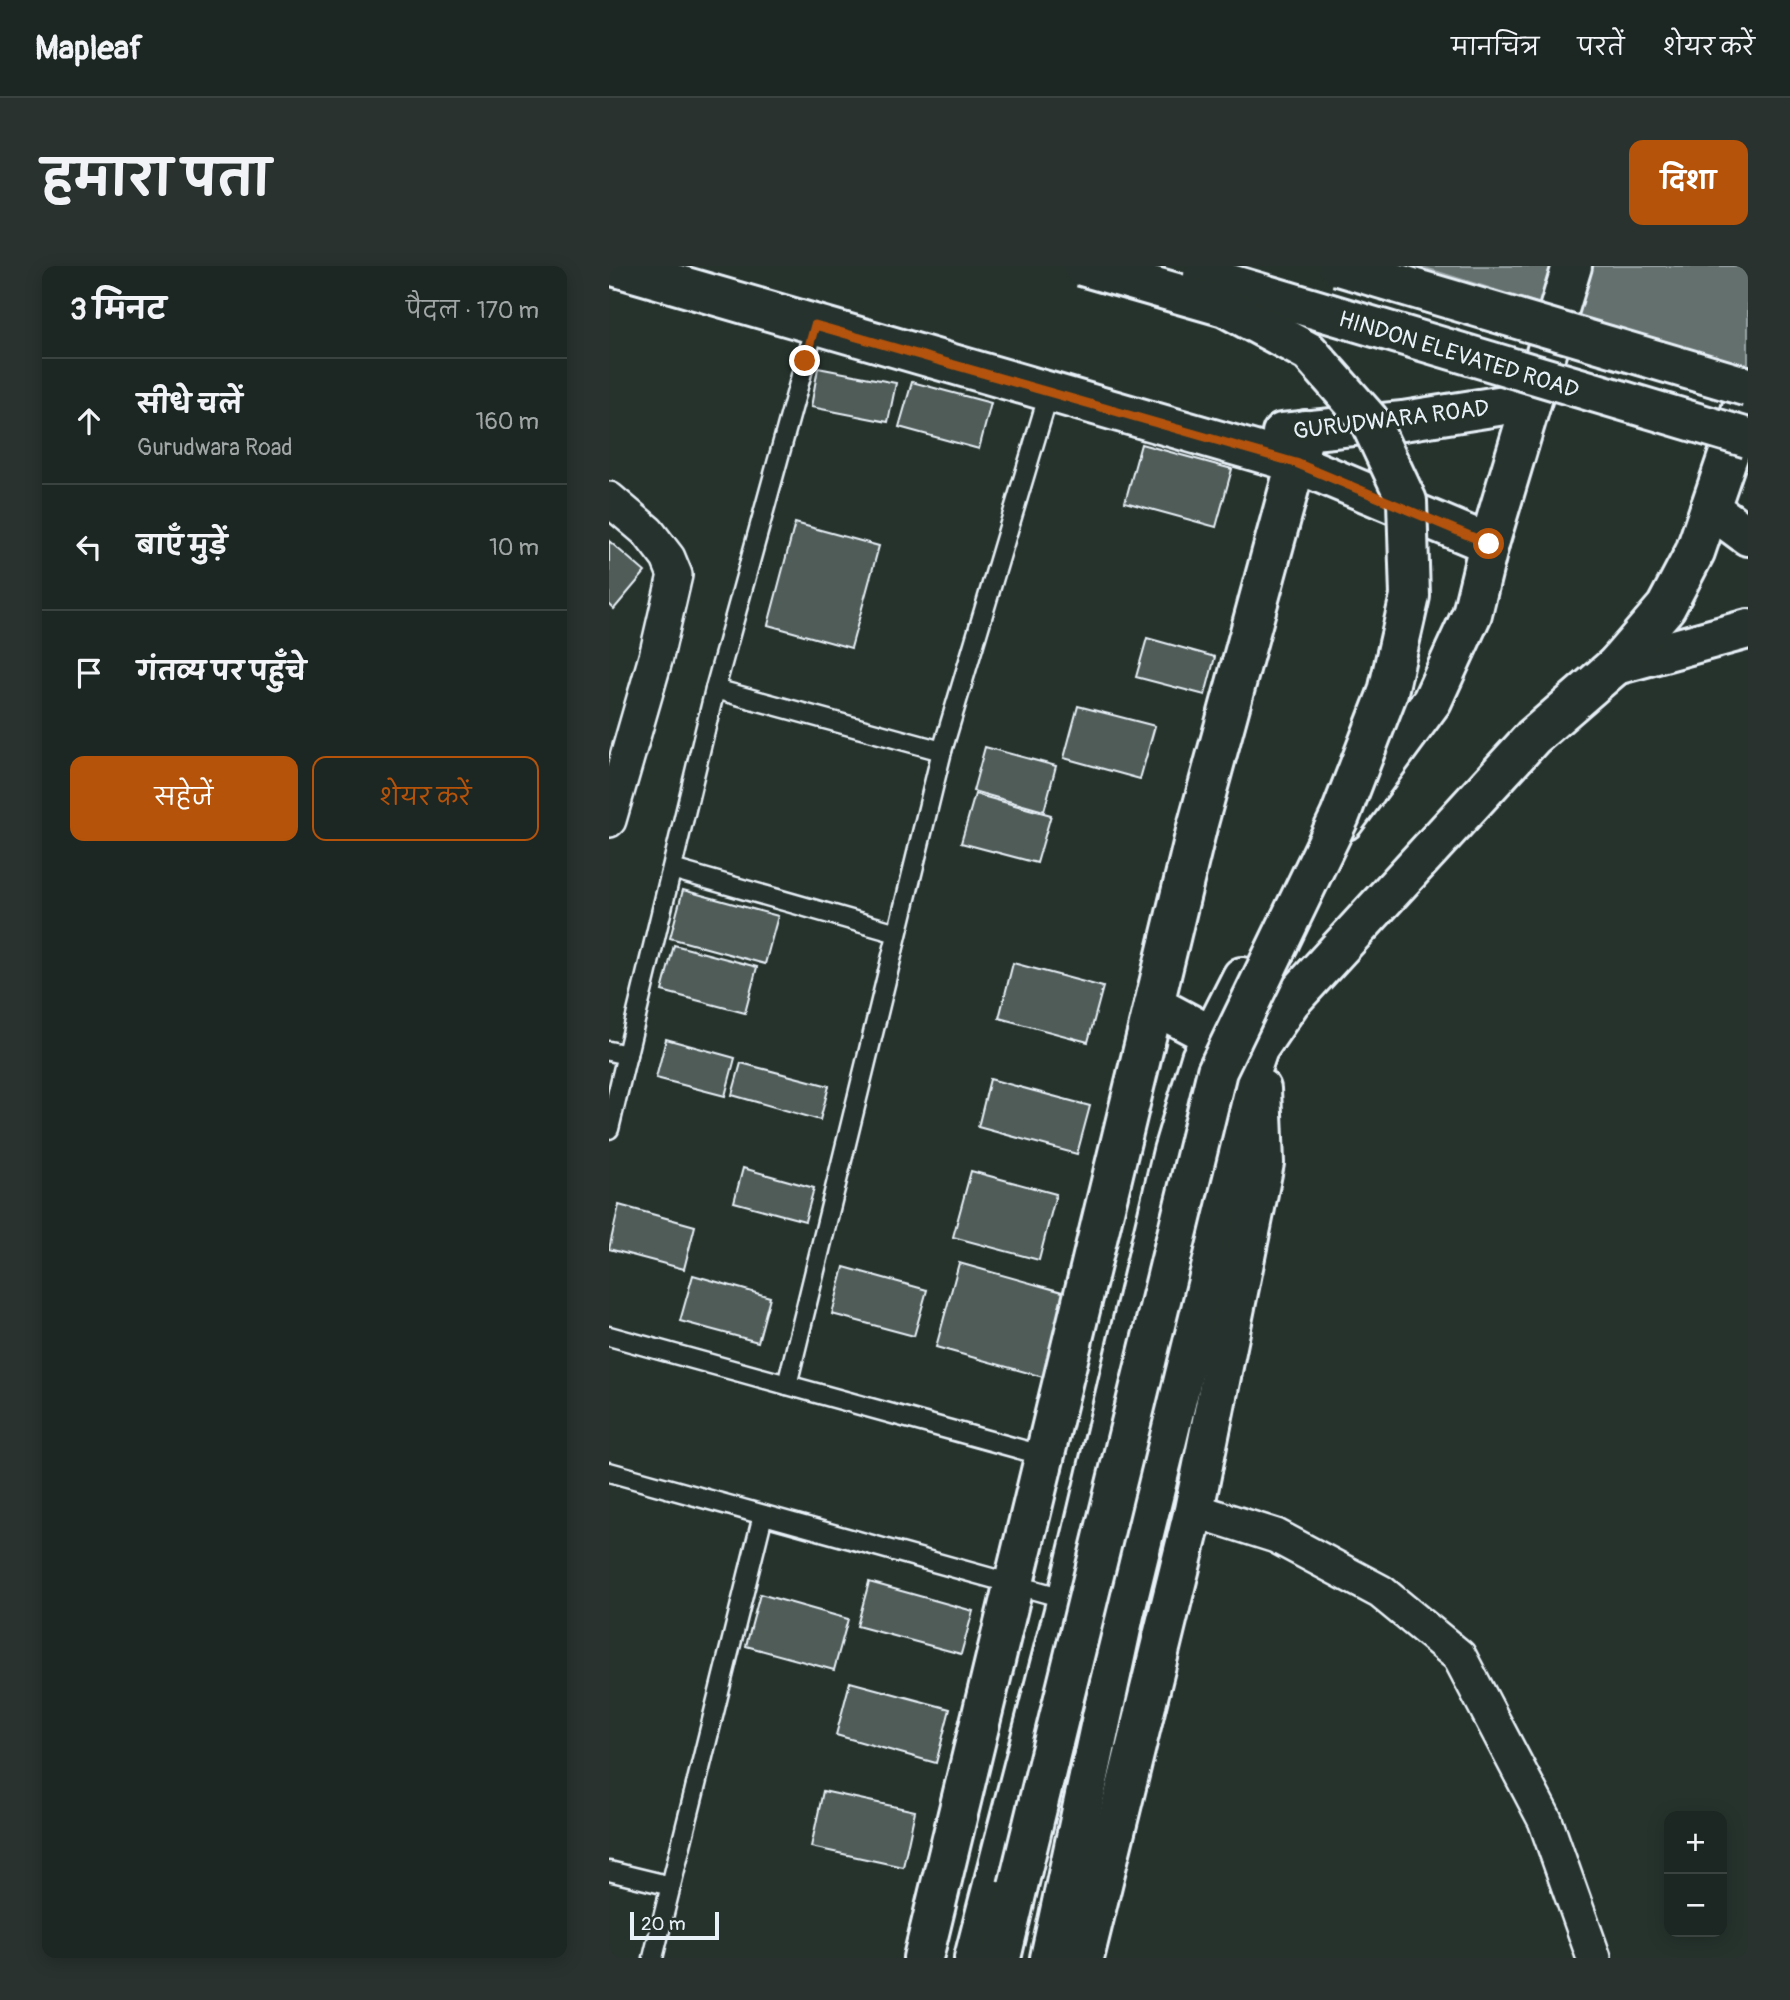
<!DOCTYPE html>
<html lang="hi">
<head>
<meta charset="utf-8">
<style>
	:root { --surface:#1c2622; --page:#29322f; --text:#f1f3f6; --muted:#a0a5a5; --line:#3a4340; --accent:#b45309 }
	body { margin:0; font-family:Pangolin,"Playpen Sans Deva",sans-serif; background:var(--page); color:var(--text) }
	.controls { position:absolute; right:21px; bottom:21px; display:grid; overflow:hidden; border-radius:14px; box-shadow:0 4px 18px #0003 }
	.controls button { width:63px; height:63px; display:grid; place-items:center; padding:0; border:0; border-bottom:2px solid var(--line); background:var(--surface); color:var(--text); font:35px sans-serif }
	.scale { position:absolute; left:21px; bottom:18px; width:89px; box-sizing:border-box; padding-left:7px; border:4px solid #e8f1f8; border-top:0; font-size:19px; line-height:24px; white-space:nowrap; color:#e8f1f8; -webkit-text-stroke:5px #26332d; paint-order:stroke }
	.stop { position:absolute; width:21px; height:21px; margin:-16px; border:5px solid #b45309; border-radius:50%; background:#fff }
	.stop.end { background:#b45309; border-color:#fff; box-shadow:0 2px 7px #0008 }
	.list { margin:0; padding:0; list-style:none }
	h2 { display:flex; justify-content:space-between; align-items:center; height:91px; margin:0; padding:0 28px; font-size:30px }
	h2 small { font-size:23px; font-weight:400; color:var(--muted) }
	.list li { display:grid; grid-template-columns:46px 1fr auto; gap:21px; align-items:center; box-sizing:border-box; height:126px; padding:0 28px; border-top:2px solid var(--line) }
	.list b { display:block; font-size:26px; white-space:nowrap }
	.list p { margin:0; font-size:23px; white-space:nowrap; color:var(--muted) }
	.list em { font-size:23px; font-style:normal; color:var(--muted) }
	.actions { display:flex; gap:14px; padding:21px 28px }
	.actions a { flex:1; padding:16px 0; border:2px solid var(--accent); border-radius:14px; text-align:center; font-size:24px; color:var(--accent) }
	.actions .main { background:var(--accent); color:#fff }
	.icon { flex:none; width:38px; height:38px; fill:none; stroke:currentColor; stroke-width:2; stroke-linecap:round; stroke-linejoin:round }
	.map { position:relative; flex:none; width:1139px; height:1692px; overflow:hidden; border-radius:14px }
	header { display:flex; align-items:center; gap:42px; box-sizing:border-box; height:98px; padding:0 35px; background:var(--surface); border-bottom:2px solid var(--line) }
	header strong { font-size:33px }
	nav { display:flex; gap:38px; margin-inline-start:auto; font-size:24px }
	.intro { display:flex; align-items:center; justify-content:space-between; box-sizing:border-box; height:168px; padding:0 42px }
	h1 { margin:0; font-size:49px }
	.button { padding:18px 32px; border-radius:14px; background:var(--accent); color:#fff; font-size:24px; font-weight:700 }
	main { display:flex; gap:42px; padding:0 42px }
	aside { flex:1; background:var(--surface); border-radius:14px; box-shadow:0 4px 18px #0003 }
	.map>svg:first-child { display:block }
	.water { fill:#636f6d; stroke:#98a3a5; stroke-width:2 }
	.building { fill:#505c59; stroke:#e8f1f8; stroke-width:2 }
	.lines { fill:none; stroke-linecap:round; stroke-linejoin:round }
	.lane-casing { stroke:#e8f1f8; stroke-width:23 }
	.street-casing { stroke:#e8f1f8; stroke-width:38 }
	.secondary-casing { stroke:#e8f1f8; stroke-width:44 }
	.highway-casing { stroke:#e8f1f8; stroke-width:44 }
	.lane { stroke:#26332d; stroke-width:18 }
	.street { stroke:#26332d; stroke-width:33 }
	.secondary { stroke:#26332d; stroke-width:38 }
	.highway { stroke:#26332d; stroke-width:38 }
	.highway-bridge-casing { stroke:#e8f1f8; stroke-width:44; stroke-linecap:butt }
	.highway-bridge { stroke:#26332d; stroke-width:38 }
	.route { stroke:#b45309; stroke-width:9 }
	.labels { text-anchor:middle; stroke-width:6; stroke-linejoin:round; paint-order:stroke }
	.street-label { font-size:23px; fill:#e8f1f8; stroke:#26332d }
</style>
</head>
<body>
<header>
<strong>Mapleaf</strong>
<nav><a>मानचित्र</a><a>परतें</a><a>शेयर करें</a></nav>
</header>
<div class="intro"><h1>हमारा पता</h1><a class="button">दिशा</a></div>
<main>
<aside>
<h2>3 मिनट<small>पैदल · 170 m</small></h2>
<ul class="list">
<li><svg class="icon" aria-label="ahead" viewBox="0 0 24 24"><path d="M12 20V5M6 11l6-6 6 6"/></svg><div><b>सीधे चलें</b><p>Gurudwara Road</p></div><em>160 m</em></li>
<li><svg class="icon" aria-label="left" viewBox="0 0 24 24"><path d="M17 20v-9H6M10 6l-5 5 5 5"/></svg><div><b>बाएँ मुड़ें</b></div><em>10 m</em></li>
<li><svg class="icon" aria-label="arrive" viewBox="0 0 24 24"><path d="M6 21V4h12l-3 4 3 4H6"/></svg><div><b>गंतव्य पर पहुँचे</b></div></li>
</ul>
<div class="actions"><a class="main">सहेजें</a><a>शेयर करें</a></div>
</aside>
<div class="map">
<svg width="1139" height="1692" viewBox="0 0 1139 1692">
	<rect width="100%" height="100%" fill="#26332d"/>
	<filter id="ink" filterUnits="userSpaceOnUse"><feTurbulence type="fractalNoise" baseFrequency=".0143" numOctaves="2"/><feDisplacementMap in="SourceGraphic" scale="14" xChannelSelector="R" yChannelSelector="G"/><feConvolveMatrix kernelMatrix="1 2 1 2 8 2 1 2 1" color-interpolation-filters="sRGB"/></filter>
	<g filter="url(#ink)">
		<path class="water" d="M810,0H1139V103Z"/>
		<g class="building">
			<path d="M209,102L287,117L279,156L202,141Z"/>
			<path d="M303,116L382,137L370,183L290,161Z"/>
			<path d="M532,178L623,203L607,261L516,236Z"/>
			<path d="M186,257L270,280L242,382L159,359Z"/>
			<path d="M0,275L36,306L5,343L0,338Z"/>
			<path d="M538,372L606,391L596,429L527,411Z"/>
			<path d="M469,440L546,460L531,513L455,492Z"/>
			<path d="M376,481L447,500L435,545L364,525Z"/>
			<path d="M366,528L442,549L428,597L352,577Z"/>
			<path d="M74,624L169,650L156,698L61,672Z"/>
			<path d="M65,679L148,701L136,747L53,725Z"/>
			<path d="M404,697L494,721L479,776L390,752Z"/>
			<path d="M57,773L126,792L116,830L47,812Z"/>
			<path d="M132,797L220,820L211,854L123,829Z"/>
			<path d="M381,813L481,840L468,888L369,861Z"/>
			<path d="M134,902L205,922L196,955L125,936Z"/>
			<path d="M362,905L447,928L430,994L344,971Z"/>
			<path d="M10,939L86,960L75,1003L0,983Z"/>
			<path d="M350,997L457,1027L434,1111L327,1081Z"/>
			<path d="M235,1001L318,1024L305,1070L223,1048Z"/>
			<path d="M84,1009L161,1031L149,1076L71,1055Z"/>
			<path d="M260,1316L364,1345L352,1388L248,1360Z"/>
			<path d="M151,1328L239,1353L225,1404L137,1380Z"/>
			<path d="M241,1416L341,1443L327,1497L227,1469Z"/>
			<path d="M214,1525L306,1545L294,1601L202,1581Z"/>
		</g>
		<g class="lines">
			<g class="lane-casing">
				<g id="lane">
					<path d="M106,423L333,485"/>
					<path d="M63,603L288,667"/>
					<path d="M0,785L18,789"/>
					<path d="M0,863L106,423L206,59"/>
					<path d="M0,1070L436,1190"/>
					<path d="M178,1119L333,485L440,127"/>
					<path d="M0,1206L458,1333"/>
					<path d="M0,1605L62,1620"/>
					<path d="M44,1692L154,1249"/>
				</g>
			</g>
			<g class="street-casing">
				<g id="street">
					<path d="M0,233L39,266L59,292L66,309L47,391L0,554"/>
					<path d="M585,1244L667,1270L772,1326L850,1390L936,1554L985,1692"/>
				</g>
			</g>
			<g class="secondary-casing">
				<g id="secondary">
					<path d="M4,0L687,197L880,278"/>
					<path d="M673,167L794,155L921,135"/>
					<path d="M1101,242L1139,270"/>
					<path d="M1007,399L1139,363"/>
					<path d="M735,555L823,435L863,348L880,278L963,0"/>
					<path d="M545,739L603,770"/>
					<path d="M314,1692L588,561L696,164"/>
					<path d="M365,1692L458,1333L564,885L592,792L633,711"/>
					<path d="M441,1692L515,1349L622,913L636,821L649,783L681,736L924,471L1007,399L1057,341L1086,286L1122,181L1139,120"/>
					<path d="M475,1692L585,1244L655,897L652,823"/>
				</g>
			</g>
			<g class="highway-casing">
				<path id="highway" d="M392,1692L409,1620"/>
			</g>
			<use href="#lane" class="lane"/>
			<use href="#street" class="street"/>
			<use href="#secondary" class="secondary"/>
			<use href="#highway" class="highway"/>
			<g class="highway-bridge-casing">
				<g id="highway-bridge">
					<path d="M729,0L1139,121"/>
					<path d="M594,10L1139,172"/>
					<path d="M409,1620L608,805L731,550L779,426L801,330L798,235L760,154L700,86L616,41L473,0"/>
				</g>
			</g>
			<use href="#highway-bridge" class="highway-bridge"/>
		</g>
	</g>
	<g class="lines" filter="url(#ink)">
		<path class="route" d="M196,95L206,59L687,197L880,278"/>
	</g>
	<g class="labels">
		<g class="street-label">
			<text transform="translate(850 88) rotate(17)" y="8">HINDON ELEVATED ROAD</text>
			<text transform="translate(782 153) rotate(-7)" y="8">GURUDWARA ROAD</text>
		</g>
	</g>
</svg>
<div class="controls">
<button>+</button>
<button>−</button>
</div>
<div class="scale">20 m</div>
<div class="stop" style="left:880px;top:278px"></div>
<div class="stop end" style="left:196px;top:95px"></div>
</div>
</main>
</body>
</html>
